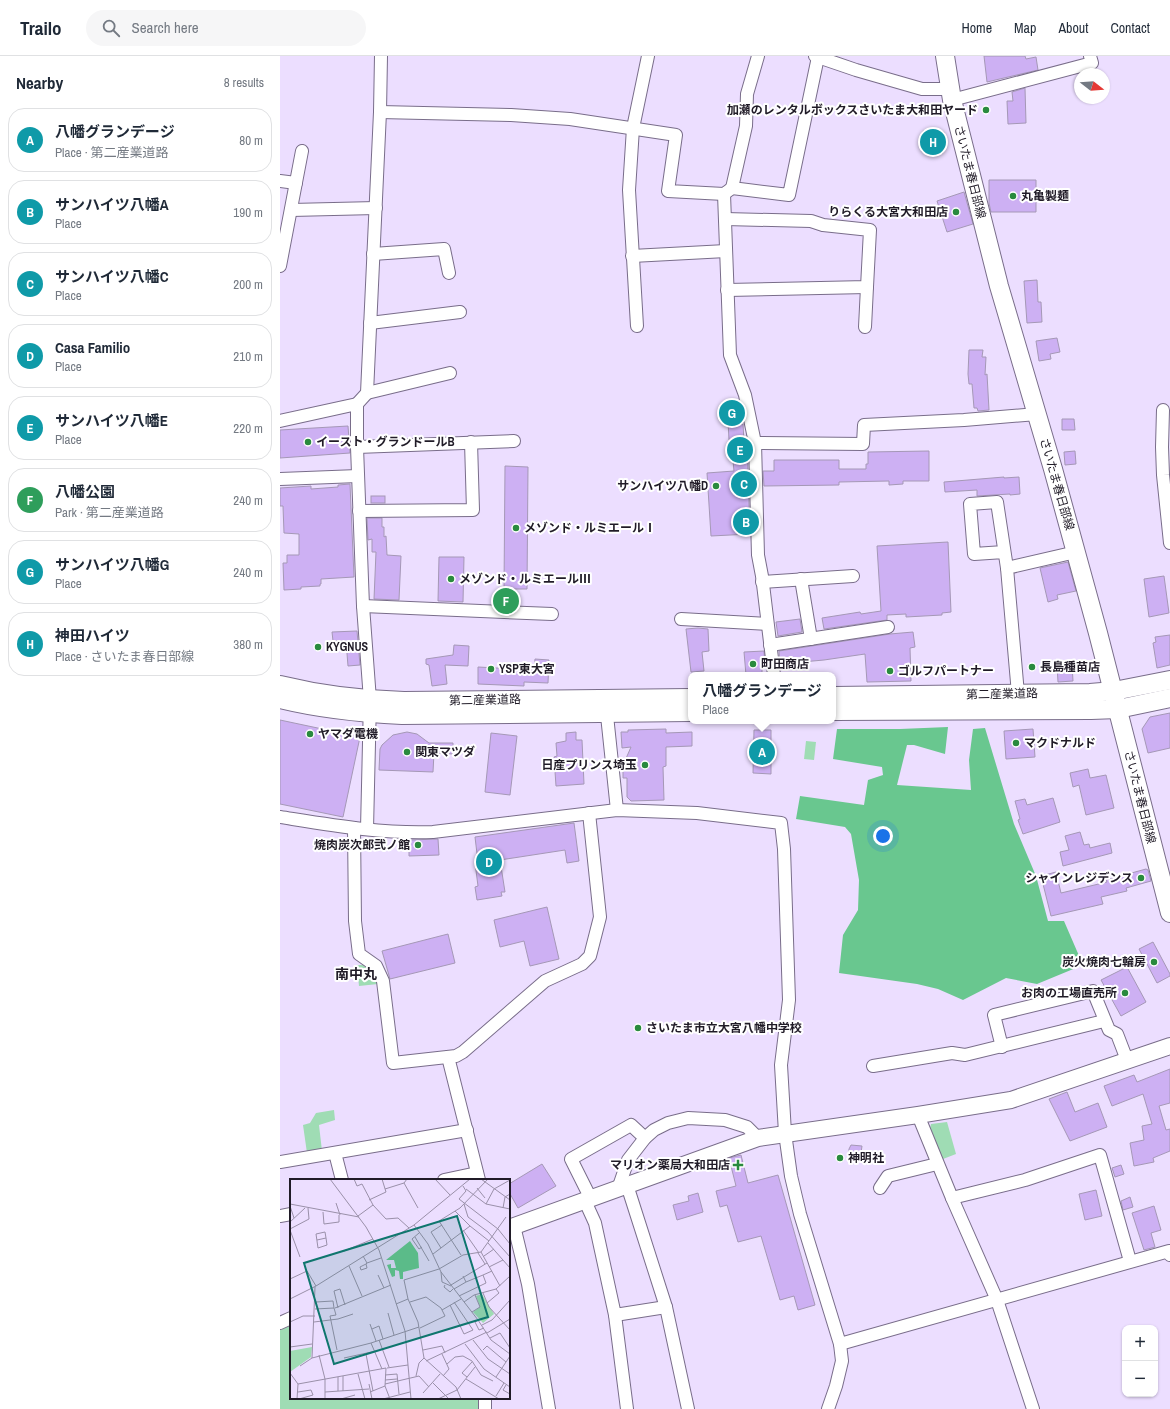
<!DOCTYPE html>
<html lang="en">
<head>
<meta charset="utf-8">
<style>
	:root { --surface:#fff; --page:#f6f6f7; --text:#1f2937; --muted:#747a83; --line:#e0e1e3; --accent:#7c3aed }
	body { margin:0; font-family:"Archivo Narrow","Noto Sans JP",sans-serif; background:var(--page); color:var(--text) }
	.controls { position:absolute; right:12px; bottom:12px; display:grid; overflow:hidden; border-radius:8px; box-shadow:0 1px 3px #0004 }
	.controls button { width:36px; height:36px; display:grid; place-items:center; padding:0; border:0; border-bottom:1px solid var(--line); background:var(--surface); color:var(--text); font:20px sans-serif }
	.compass { position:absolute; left:794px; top:12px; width:36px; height:36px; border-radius:50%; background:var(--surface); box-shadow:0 1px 3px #0004; rotate:107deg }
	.you { position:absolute; left:603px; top:780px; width:14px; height:14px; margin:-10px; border:3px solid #fff; border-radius:50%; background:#1a73e8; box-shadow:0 0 0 6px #1a73e833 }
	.badge { display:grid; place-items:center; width:26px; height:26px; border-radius:50%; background:var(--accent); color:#fff; font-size:13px; font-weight:700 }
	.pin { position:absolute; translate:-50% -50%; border:2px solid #fff; box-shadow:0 1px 4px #0006 }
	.popup { position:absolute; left:408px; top:616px; width:148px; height:52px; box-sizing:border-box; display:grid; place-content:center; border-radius:8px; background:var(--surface); filter:drop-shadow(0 1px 3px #0005); font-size:13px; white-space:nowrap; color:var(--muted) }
	.popup b { font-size:15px; color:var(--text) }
	.popup::after { content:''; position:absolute; left:50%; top:100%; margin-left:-8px; border:8px solid transparent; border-top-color:var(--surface) }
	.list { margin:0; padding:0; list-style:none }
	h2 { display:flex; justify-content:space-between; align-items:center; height:52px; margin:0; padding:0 16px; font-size:17px }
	h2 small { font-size:13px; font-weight:400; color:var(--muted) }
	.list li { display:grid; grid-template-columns:26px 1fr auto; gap:12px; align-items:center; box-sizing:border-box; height:64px; margin:0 8px 8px; padding:0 8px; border:1px solid var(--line); border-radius:16px }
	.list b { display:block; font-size:15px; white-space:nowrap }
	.list p { margin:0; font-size:13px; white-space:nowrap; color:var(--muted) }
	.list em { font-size:13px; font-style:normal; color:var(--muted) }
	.icon { flex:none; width:22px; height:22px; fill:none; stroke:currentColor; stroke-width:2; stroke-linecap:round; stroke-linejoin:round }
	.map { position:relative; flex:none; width:890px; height:1353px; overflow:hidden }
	header { display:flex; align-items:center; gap:24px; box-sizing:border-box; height:56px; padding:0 20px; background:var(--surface); border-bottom:1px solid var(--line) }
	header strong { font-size:19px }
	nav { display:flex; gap:22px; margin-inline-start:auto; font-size:14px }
	.search { width:280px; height:36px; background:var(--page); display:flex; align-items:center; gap:10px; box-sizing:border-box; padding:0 14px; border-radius:22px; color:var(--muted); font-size:15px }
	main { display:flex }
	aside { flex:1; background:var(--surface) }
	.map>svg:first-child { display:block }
	.green { fill:#9fdcb4 }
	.forest { fill:#69c78f }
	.building { fill:#cdb0f3; stroke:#a598b6 }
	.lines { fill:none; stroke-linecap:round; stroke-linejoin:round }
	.street-casing { stroke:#796d8a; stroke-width:14 }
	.secondary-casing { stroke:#796d8a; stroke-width:18 }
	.primary-casing { stroke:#796d8a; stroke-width:20 }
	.street { stroke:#fff; stroke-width:12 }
	.secondary { stroke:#fff; stroke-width:16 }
	.primary { stroke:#fff; stroke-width:18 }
	.poi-dot { fill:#298a3e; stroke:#fff; stroke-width:1.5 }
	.labels { text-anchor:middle; stroke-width:4; stroke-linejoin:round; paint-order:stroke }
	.poi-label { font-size:12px; font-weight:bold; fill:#201b27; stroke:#fff; text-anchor:start }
	.street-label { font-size:12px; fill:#201b27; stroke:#fff }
	.quarter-label { font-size:14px; font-weight:bold; fill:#201b27; stroke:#fff }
	.inset-road { fill:none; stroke:#9a90a9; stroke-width:1 }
	.view { fill:#0f766e; fill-opacity:0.15; stroke:#0f766e; stroke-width:2 }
	.inset-edge { fill:none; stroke:#201b27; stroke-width:2 }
</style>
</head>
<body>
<header>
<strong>Trailo</strong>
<div class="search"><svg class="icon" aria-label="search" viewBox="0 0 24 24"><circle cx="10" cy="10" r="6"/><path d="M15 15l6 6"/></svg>Search here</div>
<nav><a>Home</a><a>Map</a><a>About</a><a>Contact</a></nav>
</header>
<main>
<aside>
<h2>Nearby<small>8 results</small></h2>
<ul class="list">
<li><span class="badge" style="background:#0f9aa8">A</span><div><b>八幡グランデージ</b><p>Place · 第二産業道路</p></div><em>80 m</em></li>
<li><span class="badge" style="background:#0f9aa8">B</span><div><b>サンハイツ八幡A</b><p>Place</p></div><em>190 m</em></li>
<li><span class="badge" style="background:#0f9aa8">C</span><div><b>サンハイツ八幡C</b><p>Place</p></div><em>200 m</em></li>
<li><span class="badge" style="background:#0f9aa8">D</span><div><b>Casa Familio</b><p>Place</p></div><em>210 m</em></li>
<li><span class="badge" style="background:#0f9aa8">E</span><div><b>サンハイツ八幡E</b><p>Place</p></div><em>220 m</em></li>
<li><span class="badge" style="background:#2e9e5b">F</span><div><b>八幡公園</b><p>Park · 第二産業道路</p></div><em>240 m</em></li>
<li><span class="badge" style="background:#0f9aa8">G</span><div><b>サンハイツ八幡G</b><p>Place</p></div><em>240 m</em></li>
<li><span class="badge" style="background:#0f9aa8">H</span><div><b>神田ハイツ</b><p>Place · さいたま春日部線</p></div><em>380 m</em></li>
</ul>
</aside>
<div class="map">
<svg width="890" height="1353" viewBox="0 0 890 1353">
	<rect width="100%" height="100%" fill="#ecdeff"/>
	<g class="green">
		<path d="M237,538V552H216V539Z"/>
		<path d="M526,685L536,686L534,704L524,703Z"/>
		<path d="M77,909H83L93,917L98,928L79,930Z"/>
		<path d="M54,1054L55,1064L39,1069L42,1095L27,1097L23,1069L30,1067L36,1057Z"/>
		<path d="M667,1066L676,1098L663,1103L650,1072L651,1068Z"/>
		<path d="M11,1269V1342H199V1353H0V1274Z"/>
	</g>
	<path class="forest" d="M668,671L665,698L634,689H627L617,729L691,734L689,704L693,673L705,672L734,768L756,820L768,865H784L803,909L757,928L726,922L683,944L658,933L637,928L559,917L563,879L578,854L579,824L571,778L565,771L516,763L520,740L584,749L588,724L603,719L602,711L553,703L557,673H620Z"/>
	<g class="building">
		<path d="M704,0H745L746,3L756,1L758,14L707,26Z"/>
		<path d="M745,32L746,67L728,68L727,45H733L732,36Z"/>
		<path d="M643,75L664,76L663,97L642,96Z"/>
		<path d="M709,124H756V156H711L709,147Z"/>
		<path d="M684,136L693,168L667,176L657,145Z"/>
		<path d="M757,224L758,246H761L762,266L747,267L744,225Z"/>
		<path d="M777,282L780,296L770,298L771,303L759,305L756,285Z"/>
		<path d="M689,294H703L702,301H706L705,319L707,318L709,354L698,355L697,352H694L692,328H689L688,318Z"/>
		<path d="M459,349L460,368H463L464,386H467L470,478L431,480L427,417L454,415L451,384H449L448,365H445L444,350Z"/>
		<path d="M782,363H794L795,374H782Z"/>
		<path d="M68,370L70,397L0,402V374Z"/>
		<path d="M649,395V425H623V428L609,429V425L559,426V429L484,430L483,415H494V404H559V413H586V408H588V396Z"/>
		<path d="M795,395L796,408L785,409L784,396Z"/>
		<path d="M225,410L248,411L247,533H224Z"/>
		<path d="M724,421V422L739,421L740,438L730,439V438L697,440V434L665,436L664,426Z"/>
		<path d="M70,428L74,521L41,523V528H40V530L21,531V533L4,534L3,507H7V499H19V478L4,477L3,450H0V432L31,430V433L58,431V429Z"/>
		<rect x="91" y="440" width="14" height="7"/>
		<path d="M87,462H102V471H104V481L106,480L107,499L121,500L119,544L94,543L96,496H92V483L88,484Z"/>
		<path d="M668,486L671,556L662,557V559L626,561V558L607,559V564L544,573L542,562L580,556L581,558L601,555L597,490Z"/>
		<path d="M159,501H184L183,546L158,545Z"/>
		<path d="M788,506L796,535L777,539L778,543L768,546L760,512Z"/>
		<path d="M884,520L889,557L869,561L864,523Z"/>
		<path d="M520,563L522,576L498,580L496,566Z"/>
		<path d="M418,572L428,573L429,595L422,596L424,615L411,616L406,573Z"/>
		<path d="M77,575L80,609L68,610L66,585H53L52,576Z"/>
		<path d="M633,576L635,591L630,592L631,625L587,626L585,598L544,604L500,608L499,595L610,578Z"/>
		<path d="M890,579V609L877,612L873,587L876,586L875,581Z"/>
		<path d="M174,589L189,590L188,610L165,609L167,628L152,630L149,609L146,608V603L173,599Z"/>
		<path d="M484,595L485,610H482V619H466L464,596Z"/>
		<path d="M255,603L269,604L268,627L244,626V630L198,628V611L254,614Z"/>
		<path d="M777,609H792L793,625L778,626Z"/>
		<path d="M890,657V692L868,697L862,673L870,661Z"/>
		<path d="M0,664L80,681L63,761L0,748Z"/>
		<path d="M386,673V677L412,676V690L386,691V710L383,711L384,744L351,745L347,741V722H343V712L344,707L351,691L342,692L341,676H348V674Z"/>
		<path d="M753,673L755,701L726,703L724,675Z"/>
		<path d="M474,674H491V718L473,717Z"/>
		<path d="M127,676L137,678L149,687H173V698L154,697L153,716L99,714L100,693L102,689L113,679Z"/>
		<path d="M296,676V684H302L304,728L276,730L274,701L277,700L276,687L286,685V677Z"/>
		<path d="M211,677L237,680L230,739L205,736Z"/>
		<path d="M808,713L810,722L826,719L834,752L806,759L799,729L793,731L790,717Z"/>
		<path d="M773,742L780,766L743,778L738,764L740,763L735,745L745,743L747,749Z"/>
		<path d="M294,767L299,805L287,807L285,794L220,804L225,836H221L222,840L197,844L195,831L198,830L195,807L198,806L195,781Z"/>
		<path d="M800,776L804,789L809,788L810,792L830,787L832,797L783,810L780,796L789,794L785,780Z"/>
		<path d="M158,783L159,799L129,800V784Z"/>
		<path d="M866,813L868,814L871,825L846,832L847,835L821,841L823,848L771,860L761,820L776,816L781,837L827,826L826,824Z"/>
		<path d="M267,851L279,903L250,910L244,885L220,891L214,864Z"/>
		<path d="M168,878L175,907L110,923L102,895Z"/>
		<path d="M873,886L890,918V920L877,927L859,893Z"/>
		<path d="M847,911L866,946L841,960L821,924Z"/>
		<path d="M890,1013V1047L879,1050L886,1074L890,1073V1095L873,1102L874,1106L854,1110L850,1087L864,1084L862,1070L872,1068L863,1038L832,1050L824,1030L854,1019L857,1026Z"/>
		<path d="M787,1036L795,1056L818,1047L827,1071L790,1085L769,1043Z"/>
		<path d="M571,1089L582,1090L580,1104L568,1103L569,1093Z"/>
		<path d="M461,1099L468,1127L498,1119L535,1249L518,1254L514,1240L500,1244L481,1180L458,1186L447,1149L440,1151L436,1135L456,1130L449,1102Z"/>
		<path d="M262,1108L276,1130L238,1152L229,1136V1128Z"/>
		<path d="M841,1109L844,1118L835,1121L832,1112Z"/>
		<path d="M816,1134L822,1160L805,1164L799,1138Z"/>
		<path d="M418,1137L423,1156L397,1164L393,1149L409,1145L408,1140Z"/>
		<path d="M850,1141L853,1151L843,1154L841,1145Z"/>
		<path d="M874,1150L881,1174L871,1177L875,1191L864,1194L852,1157Z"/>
	</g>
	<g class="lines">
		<g class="street-casing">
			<g id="street">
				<path d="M478,0L467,38L466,70L452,132L509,139L538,1"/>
				<path d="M535,0L576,14L642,33H670"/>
				<path d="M672,44L812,7L810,0"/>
				<path d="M100,56L231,59L290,63L396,79L388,135L444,138L452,132"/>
				<path d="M0,125L16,127"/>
				<path d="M444,138L450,299L465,339L475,387L478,499L482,520L494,619"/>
				<path d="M11,154L96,152"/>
				<path d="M445,163L531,165L543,169L590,174L587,231L447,234"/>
				<path d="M93,198L164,193L169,217"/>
				<path d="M352,200L446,195"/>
				<path d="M0,210L22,95"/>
				<path d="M90,267L180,256"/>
				<path d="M357,270L349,134L353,72L368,0"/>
				<path d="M585,271L587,231"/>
				<path d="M87,337L170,317"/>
				<path d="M883,354L882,391L883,419L890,487"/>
				<path d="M0,365L77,348"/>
				<path d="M475,387L583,388L584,369L684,364L757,358"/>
				<path d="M77,391L234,385"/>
				<path d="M0,423L78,420"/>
				<path d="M79,455L193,454L191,386"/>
				<path d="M724,496L694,498L690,448L717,446L727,512"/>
				<path d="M521,523L531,583"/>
				<path d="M482,526L573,520"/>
				<path d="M83,550L272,558"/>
				<path d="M401,563L487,568"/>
				<path d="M490,589L608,571"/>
				<path d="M738,638L727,512L796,496"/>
				<path d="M326,650L337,754"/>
				<path d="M0,761C51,769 102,778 153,776L337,754L417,757L501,767L504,793L509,944L501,1009L505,1077L511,1120L520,1158L560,1288L562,1305L556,1330L548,1353"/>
				<path d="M74,772L75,865L79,898L96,910L103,925L113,1007L176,1000L183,996L265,925L302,908L310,900L320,861L309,757"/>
				<path d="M87,773L90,644L83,550L77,391V348L87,337L100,56L101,0"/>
				<path d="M722,991L714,959L813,935L829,974L837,978L847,1004"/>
				<path d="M168,1001L199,1124"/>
				<path d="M593,1010L672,997L685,999L824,965"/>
				<path d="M638,1059L672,1142L717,1244L753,1353"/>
				<path d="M55,1097L62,1124"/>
				<path d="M0,1106L187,1074"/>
				<path d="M164,1124L197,1117"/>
				<path d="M347,1129L386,1251L408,1353"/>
				<path d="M600,1132L608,1120L657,1108"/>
				<path d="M338,1133L348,1104L365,1082L374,1074L388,1067L408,1062L445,1064L467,1071L478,1082"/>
				<path d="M672,1142L745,1124L820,1099L850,1205"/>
				<path d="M311,1143L291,1103L351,1069L365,1082"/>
				<path d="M305,1145L315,1167L335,1259L386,1251"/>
				<path d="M0,1160L11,1158"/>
				<path d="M234,1170L248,1228L269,1353"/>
				<path d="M335,1259L347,1353"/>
				<path d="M0,1267L11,1262"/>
				<path d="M560,1288L889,1195L890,1199"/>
				<path d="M205,1342V1353"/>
			</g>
		</g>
		<g class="secondary-casing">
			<path id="secondary" d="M229,1172L478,1082L638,1059L731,1044L890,990"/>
		</g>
		<g class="primary-casing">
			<g id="primary">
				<path d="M665,0L672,44L719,230L773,413L818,577L890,857"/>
				<path d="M0,629C41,639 81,644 124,645L411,642"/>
				<path d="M553,640L810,637L834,635L890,624"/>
				<path d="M0,643C40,653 81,657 122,659L411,656"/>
				<path d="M553,655L811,654L838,653L890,642"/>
			</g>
		</g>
		<use href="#street" class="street"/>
		<use href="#secondary" class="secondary"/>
		<use href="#primary" class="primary"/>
	</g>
	<g class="poi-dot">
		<circle cx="706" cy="54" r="4"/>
		<circle cx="733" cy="140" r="4"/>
		<circle cx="676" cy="156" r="4"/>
		<circle cx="28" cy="386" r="4"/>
		<circle cx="436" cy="430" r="4"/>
		<circle cx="236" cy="472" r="4"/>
		<circle cx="171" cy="523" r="4"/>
		<circle cx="38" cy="591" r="4"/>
		<circle cx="473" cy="608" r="4"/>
		<circle cx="752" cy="611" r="4"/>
		<circle cx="211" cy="613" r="4"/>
		<circle cx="610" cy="615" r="4"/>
		<circle cx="30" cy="678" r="4"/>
		<circle cx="736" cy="687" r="4"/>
		<circle cx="127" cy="696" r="4"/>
		<circle cx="365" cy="709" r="4"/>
		<circle cx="138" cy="789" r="4"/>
		<circle cx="861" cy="822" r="4"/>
		<circle cx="874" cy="906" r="4"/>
		<circle cx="845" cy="937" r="4"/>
		<circle cx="358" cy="972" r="4"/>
		<circle cx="560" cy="1102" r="4"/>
		<path d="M456 1103h4v4h4v4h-4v4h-4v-4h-4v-4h4z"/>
	</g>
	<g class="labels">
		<g class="poi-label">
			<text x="698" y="58" text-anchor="end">加瀬のレンタルボックスさいたま大和田ヤード</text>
			<text x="741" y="144">丸亀製麺</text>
			<text x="668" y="160" text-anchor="end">りらくる大宮大和田店</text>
			<text x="36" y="390">イースト・グランドールB</text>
			<text x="428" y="434" text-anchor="end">サンハイツ八幡D</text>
			<text x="244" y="476">メゾンド・ルミエールⅠ</text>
			<text x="179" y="527">メゾンド・ルミエールⅢ</text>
			<text x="46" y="595">KYGNUS</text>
			<text x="481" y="612">町田商店</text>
			<text x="760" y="615">長島種苗店</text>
			<text x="219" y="617">YSP東大宮</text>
			<text x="618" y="619">ゴルフパートナー</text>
			<text x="38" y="682">ヤマダ電機</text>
			<text x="744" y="691">マクドナルド</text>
			<text x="135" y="700">関東マツダ</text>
			<text x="357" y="713" text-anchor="end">日産プリンス埼玉</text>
			<text x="130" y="793" text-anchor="end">焼肉炭次郎弐ノ館</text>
			<text x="853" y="826" text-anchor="end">シャインレジデンス</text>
			<text x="866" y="910" text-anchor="end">炭火焼肉七輪房</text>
			<text x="837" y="941" text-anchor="end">お肉の工場直売所</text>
			<text x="366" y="976">さいたま市立大宮八幡中学校</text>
			<text x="568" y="1106">神明社</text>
			<text x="450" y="1113" text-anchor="end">マリオン薬局大和田店</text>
		</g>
		<g class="street-label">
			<text transform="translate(690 116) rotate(76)" y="4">さいたま春日部線</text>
			<text transform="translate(777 428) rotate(74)" y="4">さいたま春日部線</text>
			<text transform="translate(722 638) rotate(-1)" y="4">第二産業道路</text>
			<text transform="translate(205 644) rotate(-1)" y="4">第二産業道路</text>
			<text transform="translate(860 741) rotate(76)" y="4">さいたま春日部線</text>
		</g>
		<g class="quarter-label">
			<text x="76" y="923">南中丸</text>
		</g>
	</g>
	<g transform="translate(10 1123)">
		<rect width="220" height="220" fill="#ecdeff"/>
		<path d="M192,115L204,135L193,144L183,133L190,128L186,117ZM22,168L21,178L0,193V172Z" fill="#9fdcb4"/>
		<path d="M120,62L128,74L129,89L113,93V100H110L109,92L105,91V97L102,98L97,86L101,85V89H106L104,81H96Z" fill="#69c78f"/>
		<path class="inset-road" d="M40,0L76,48L89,71L115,152L121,220M64,0L67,7L72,5L83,26L96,40L108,39L119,49M117,0L114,4L128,29M145,0L160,16M191,0L220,21M173,7L176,12L169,20L208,50L220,65M187,9L195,19M95,10L114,4M176,10L196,25L220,30M79,21L96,13L92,0M46,24L50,36M0,25L69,38M174,25L178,38L198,53L220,78M196,25L204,10L220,1M0,27L4,39M213,29L215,18L220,15M33,33L34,45L49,43V36M68,37L83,26M0,43L15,29M124,46L138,65L151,93L188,141L201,161L220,175M180,47L199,62M0,50L19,40L18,29M0,51L10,78M173,51L189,74M129,54L122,60L129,70L132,68M125,58L139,82M27,61L36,59L35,53L26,55L28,69L37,66L36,59M198,64L220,89M151,69L141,53L152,46M54,72L83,60M191,73L210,107M188,74L195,85M143,75L180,47L165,32M171,76L149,42L170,29L198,0M73,77L77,84L91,79M194,77L204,70M76,85L77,89L71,91L70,88L76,85L77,84M59,87L72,117M199,88L213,81M151,93L152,103L161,107M88,96L94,109M0,100L17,92L26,107M176,103L193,96M155,106L154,108L160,113L163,110M161,106L197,84M25,108L22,179L81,164L129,148M164,110L176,103L173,97M193,114L199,128L220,151M169,117L196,104L193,96L202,92M0,120L26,107L124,46L180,0M120,123L136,118L151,129L155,137L130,149M174,123L184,116L206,110L220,97M197,124L209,114L206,110M106,125L118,120M160,126L174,155L183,151L164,123M44,129L46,136L40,137L47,171M45,129L101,106M48,129L44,112L50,110L55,126M25,130L44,129L43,122L26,123M152,131L171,120M182,133L190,128L185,116M98,134L104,156M188,141L185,143L189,151L194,149M0,143L13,137H25M24,143L48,140L63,135M80,145L86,162M192,146L202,141L220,121M82,150L89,147L93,160M197,154L220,140M200,159L210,154L220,169M89,161L99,188M183,161L198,180L220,195M81,164L92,190M175,165L194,190L220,208M0,168L22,165M133,171L152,167L155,174M193,171L197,167L216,183M76,175L83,212M152,175L159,190L153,197M29,176L35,200V220M54,179L86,172M136,182L197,153M157,185L165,178L173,177L182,182L191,196L203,202M10,187L22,179M97,189L118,186M0,194L8,205L7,220M68,195L75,220M95,196L107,195L109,215M53,197V212M126,197L129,184L134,179M48,198V212M177,198L172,194L182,183M206,198L220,177M176,200L209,220M95,201L107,200M143,204L159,220M8,205L96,189L95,207L100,220M79,205L82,220M95,205L129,197L139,208M216,206L213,211L220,215M8,213L21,211L23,216L9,220M35,213L79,210M80,213L95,207M133,214L150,195M206,217L214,204M51,220L65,216M93,220L120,213M148,220L167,211L185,188M171,220L166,208L134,179L128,143L118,120L114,101L149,90L173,76L191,73L216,38"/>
		<path class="view" d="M167,37L198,138L44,185L14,84Z"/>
		<rect width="220" height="220" class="inset-edge"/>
	</g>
</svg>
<div class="controls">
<button>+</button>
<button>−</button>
</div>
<svg class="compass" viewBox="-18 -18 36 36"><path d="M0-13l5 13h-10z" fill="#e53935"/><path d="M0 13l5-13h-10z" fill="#747a83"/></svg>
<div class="you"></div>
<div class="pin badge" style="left:482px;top:696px;background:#0f9aa8">A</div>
<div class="popup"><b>八幡グランデージ</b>Place</div>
<div class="pin badge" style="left:466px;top:466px;background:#0f9aa8">B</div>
<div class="pin badge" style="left:464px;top:428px;background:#0f9aa8">C</div>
<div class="pin badge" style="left:209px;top:806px;background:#0f9aa8">D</div>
<div class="pin badge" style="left:460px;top:394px;background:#0f9aa8">E</div>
<div class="pin badge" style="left:226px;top:545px;background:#2e9e5b">F</div>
<div class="pin badge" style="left:452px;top:357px;background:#0f9aa8">G</div>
<div class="pin badge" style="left:653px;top:86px;background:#0f9aa8">H</div>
</div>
</main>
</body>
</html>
